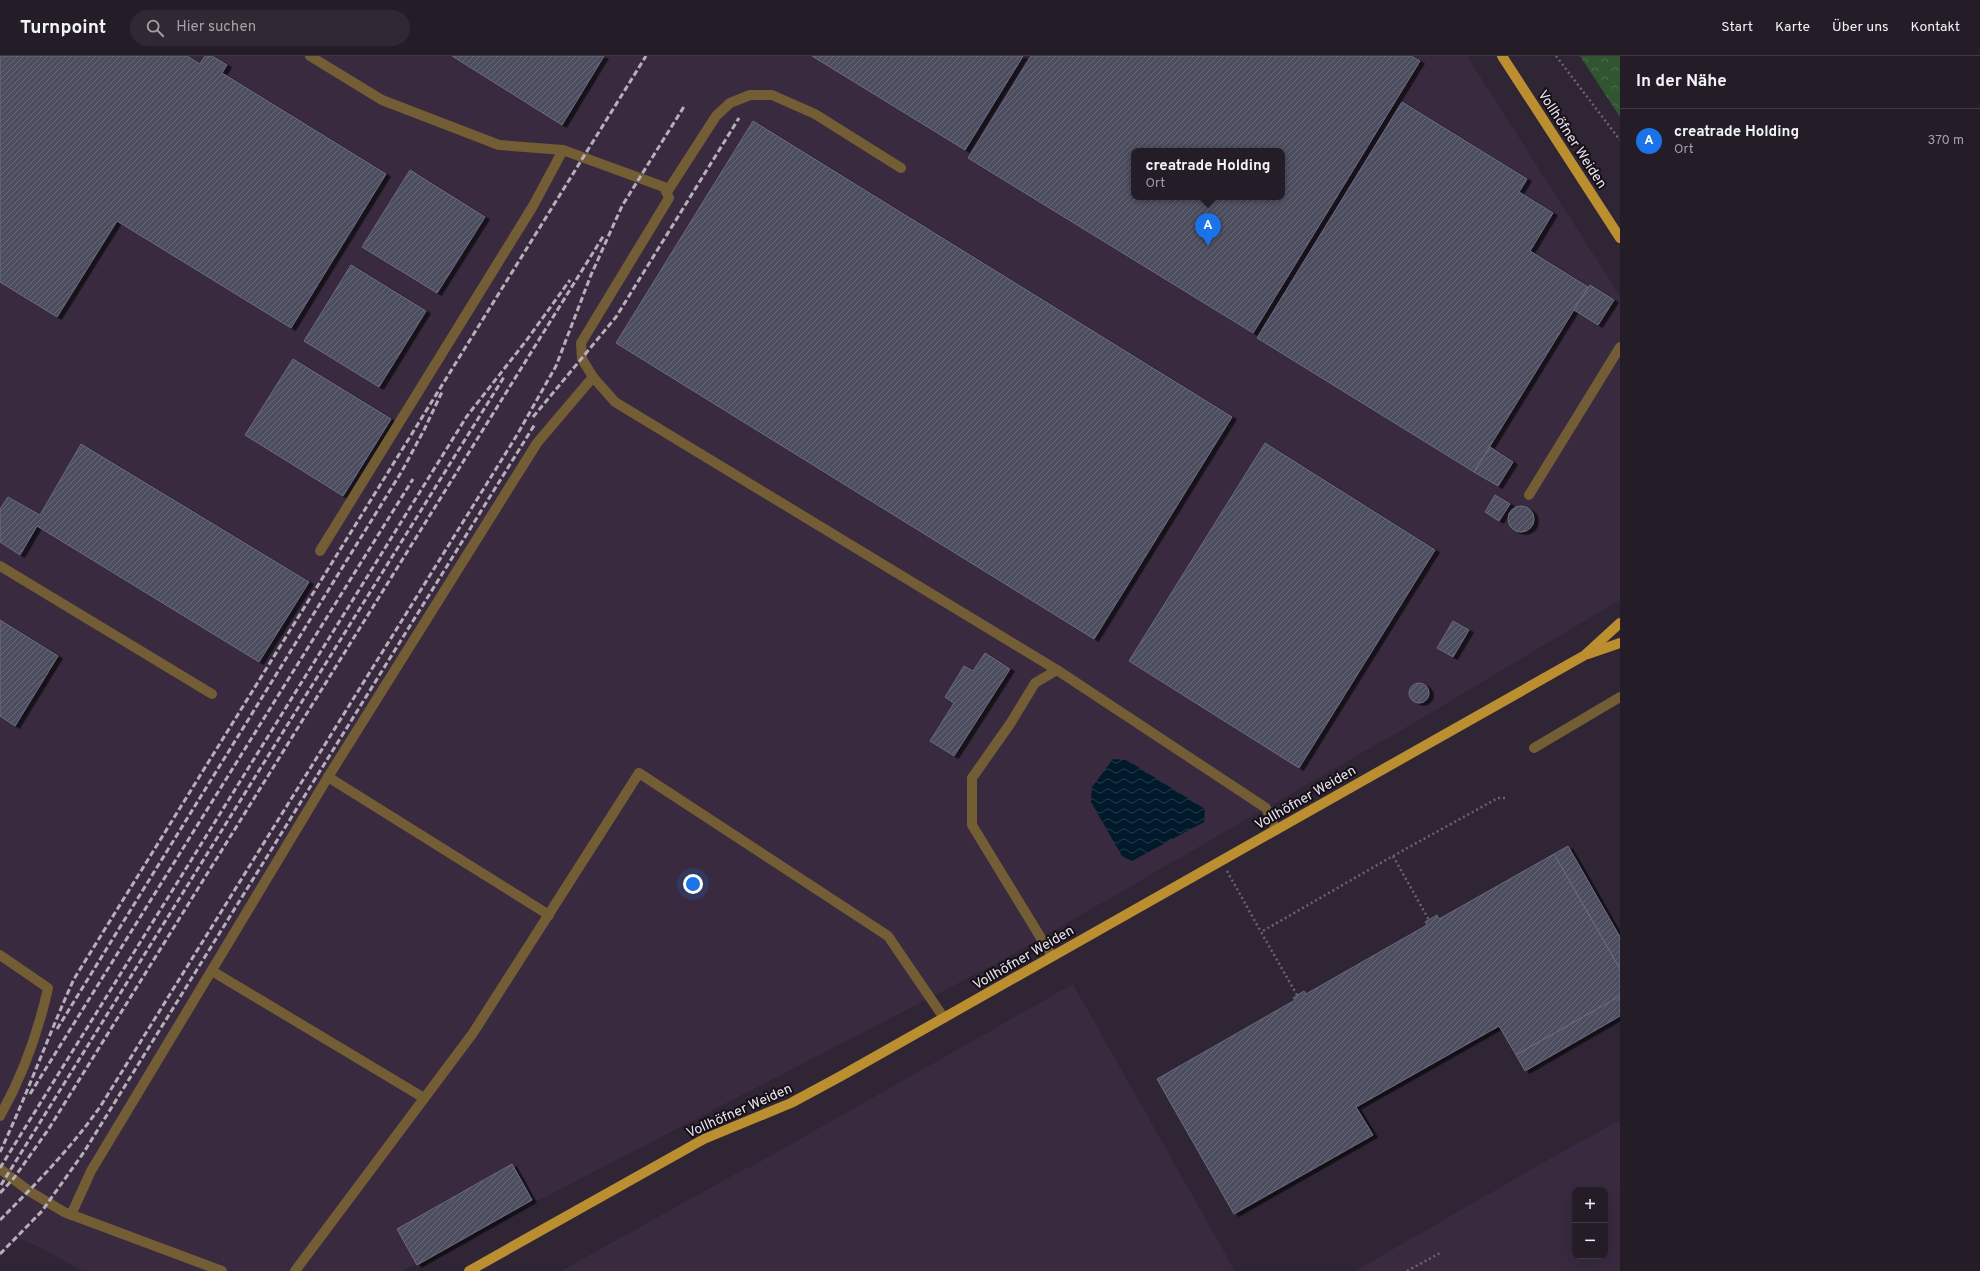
<!DOCTYPE html>
<html lang="de">
<head>
<meta charset="utf-8">
<style>
	:root { --surface:#241c27; --page:#302933; --text:#f1f3f6; --muted:#a3a1a7; --line:#413a44; --accent:#1a73e8 }
	body { margin:0; font-family:Overpass,sans-serif; background:var(--page); color:var(--text) }
	.controls { position:absolute; right:12px; bottom:12px; display:grid; overflow:hidden; border-radius:8px; box-shadow:0 4px 16px #0002 }
	.controls button { width:36px; height:36px; display:grid; place-items:center; padding:0; border:0; border-bottom:1px solid var(--line); background:var(--surface); color:var(--text); font:20px sans-serif }
	.you { position:absolute; left:693px; top:828px; width:14px; height:14px; margin:-10px; border:3px solid #fff; border-radius:50%; background:#1a73e8; box-shadow:0 0 0 6px #1a73e833 }
	.badge { display:grid; place-items:center; width:26px; height:26px; border-radius:50%; background:var(--accent); color:#fff; font-size:13px; font-weight:700 }
	.pin { position:absolute; translate:-50% -33px; filter:drop-shadow(0 1px 2px #0008) }
	.pin::after { content:''; position:absolute; top:21px; width:14px; height:12px; background:inherit; clip-path:polygon(0 0,100% 0,50% 100%) }
	.popup { position:absolute; left:1131px; top:92px; width:154px; height:52px; box-sizing:border-box; display:grid; place-content:center; border-radius:8px; background:var(--surface); filter:drop-shadow(0 1px 3px #0005); font-size:13px; white-space:nowrap; color:var(--muted) }
	.popup b { font-size:15px; color:var(--text) }
	.popup::after { content:''; position:absolute; left:50%; top:100%; margin-left:-8px; border:8px solid transparent; border-top-color:var(--surface) }
	.list { margin:0; padding:0; list-style:none }
	h2 { display:flex; justify-content:space-between; align-items:center; height:52px; margin:0; padding:0 16px; font-size:17px }
	h2 small { font-size:13px; font-weight:400; color:var(--muted) }
	.list li { display:grid; grid-template-columns:26px 1fr auto; gap:12px; align-items:center; box-sizing:border-box; height:64px; padding:0 16px; border-top:1px solid var(--line) }
	.list b { display:block; font-size:15px; white-space:nowrap }
	.list p { margin:0; font-size:13px; white-space:nowrap; color:var(--muted) }
	.list em { font-size:13px; font-style:normal; color:var(--muted) }
	.icon { flex:none; width:22px; height:22px; fill:none; stroke:currentColor; stroke-width:2; stroke-linecap:round; stroke-linejoin:round }
	.map { position:relative; flex:none; width:1620px; height:1215px; overflow:hidden }
	header { display:flex; align-items:center; gap:24px; box-sizing:border-box; height:56px; padding:0 20px; background:var(--surface); border-bottom:1px solid var(--line) }
	header strong { font-size:19px }
	nav { display:flex; gap:22px; margin-inline-start:auto; font-size:14px }
	.search { width:280px; height:36px; background:var(--page); display:flex; align-items:center; gap:10px; box-sizing:border-box; padding:0 14px; border-radius:22px; color:var(--muted); font-size:15px }
	main { display:flex }
	aside { flex:1; background:var(--surface) }
	.map>svg:first-child { display:block }
	.built { fill:#392a3f; fill-rule:evenodd }
	.forest { fill:url(#forest-crowns) }
	.water { fill:url(#water-waves) }
	.building { fill:url(#building-hatch); stroke:#6a6a7f; fill-rule:evenodd; filter:url(#shadow) }
	.lines { fill:none; stroke-linecap:round; stroke-linejoin:round }
	.path { stroke:#6d6371; stroke-width:2.5; stroke-dasharray:2 3; stroke-linecap:butt }
	.minor { stroke:#725d34; stroke-width:10 }
	.major { stroke:#bb8e30; stroke-width:10 }
	.rail { stroke:#b6aeb9; stroke-width:3; stroke-dasharray:6 3; stroke-linecap:butt }
	.labels { text-anchor:middle; stroke-width:4; stroke-linejoin:round; paint-order:stroke }
	.street-label { font-size:14px; fill:#eae3ed; stroke:#151017 }
</style>
</head>
<body>
<header>
<strong>Turnpoint</strong>
<div class="search"><svg class="icon" aria-label="search" viewBox="0 0 24 24"><circle cx="10" cy="10" r="6"/><path d="M15 15l6 6"/></svg>Hier suchen</div>
<nav><a>Start</a><a>Karte</a><a>Über uns</a><a>Kontakt</a></nav>
</header>
<main>
<div class="map">
<svg width="1620" height="1215" viewBox="0 0 1620 1215">
	<defs>
		<pattern id="forest-crowns" width="20" height="18" patternUnits="userSpaceOnUse"><rect width="20" height="18" fill="#305530"/><path d="M2 6a3 3 0 1 1 6 0M12 15a3 3 0 1 1 6 0" fill="none" stroke="#4e6d4e"/></pattern>
		<pattern id="water-waves" width="16" height="10" patternUnits="userSpaceOnUse"><rect width="16" height="10" fill="#001a2b"/><path d="M0 5q4-4 8 0t8 0" fill="none" stroke="#253b4a"/></pattern>
		<pattern id="building-hatch" width="6" height="6" patternUnits="userSpaceOnUse"><rect width="6" height="6" fill="#4d4e61"/><path d="M-1 1l2-2M0 6l6-6M5 7l2-2" fill="none" stroke="#676778"/></pattern>
		<filter id="shadow"><feDropShadow dx="4.5" dy="2.5" stdDeviation="0" flood-color="#0009"/></filter>
	</defs>
	<rect width="100%" height="100%" fill="#302534"/>
	<g class="built">
		<path d="M0,0H1467L1620,240V544L1419,664L1003,904L402,1215H83L37,1190L19,1183L0,1201ZM1134,95H1282V141H1134Z"/>
		<path d="M1073,928L1235,1215H561L744,1113L749,1112Z"/>
		<path d="M1620,1064V1215H1355L1544,1106ZM1575,1134H1605V1200H1575Z"/>
	</g>
	<path class="forest" d="M1580,0H1620V61Z"/>
	<path class="water" d="M1113,703L1127,704L1205,753L1204,766L1132,805L1122,800L1091,746L1092,731Z"/>
	<g class="building">
		<path d="M0,0H187L200,8L205,0H212L227,9L222,17L386,118L291,272L117,165L57,261L0,226Z"/>
		<path d="M452,0H604L562,69Z"/>
		<path d="M812,0H1023L965,94Z"/>
		<path d="M1031,0H1411L1420,5L1253,277L968,102ZM1134,95H1282V141H1134Z"/>
		<path d="M1402,46L1527,123L1519,136L1553,157L1530,195L1588,231L1474,416L1257,282Z"/>
		<path d="M753,65L1232,361L1094,583L616,287Z"/>
		<path d="M410,114L485,161L437,237L362,191Z"/>
		<path d="M351,209L426,255L379,331L304,285Z"/>
		<path d="M1590,229L1614,244L1598,269L1574,254Z"/>
		<path d="M293,303L391,363L343,440L245,379Z"/>
		<path d="M1265,387L1435,494L1299,712L1129,605Z"/>
		<path d="M81,388L309,526L259,606L37,470L20,499L0,486V453L8,441L40,459Z"/>
		<path d="M1490,391L1513,406L1498,430L1474,416Z"/>
		<path d="M1495,439L1510,448L1499,465L1485,456Z"/>
		<circle cx="1521" cy="463" r="13"/>
		<path d="M0,564L58,600L15,670L0,660Z"/>
		<path d="M1453,565L1469,574L1453,601L1437,592Z"/>
		<path d="M985,597L1010,613L954,700L930,685L954,647L945,641L964,610L973,615Z"/>
		<circle cx="1419" cy="637" r="10"/>
		<path d="M1568,790L1620,881V913L1554,798Z"/>
		<path d="M1554,798L1620,913V940L1516,999L1499,970L1356,1051L1373,1079L1234,1158L1157,1023L1295,944L1293,942L1304,935L1306,938L1427,869L1425,866L1437,859L1439,863Z"/>
		<path d="M1620,940V960L1525,1015L1516,999Z"/>
		<path d="M512,1108L532,1144L417,1209L397,1173Z"/>
	</g>
	<g class="lines">
		<g class="path">
			<path d="M1556,0L1620,84"/>
			<path d="M1393,800L1498,742H1506"/>
			<path d="M1227,815L1261,876"/>
			<path d="M1297,939L1261,876L1393,800L1429,864"/>
			<path d="M1407,1215L1440,1197"/>
		</g>
		<g class="minor">
			<path d="M310,0L382,44L499,89L563,94L664,131L669,142L581,287L582,303L593,321L615,346L1057,614"/>
			<path d="M667,136L716,60L730,47L750,39H772L815,58L901,112"/>
			<path d="M1529,439L1620,291"/>
			<path d="M320,495L533,150L563,94"/>
			<path d="M0,510L212,638"/>
			<path d="M1534,692L1620,641"/>
			<path d="M549,859L328,721L537,387L593,321"/>
			<path d="M0,899L48,932C38,977 22,1021 0,1060"/>
			<path d="M1052,900L972,769V722L1010,668L1035,627L1057,614L1266,752L1276,774"/>
			<path d="M212,915L424,1042"/>
			<path d="M0,1113L29,1135L64,1156L222,1215"/>
			<path d="M71,1159L91,1115L328,721"/>
			<path d="M295,1215L473,977L639,717L888,880L944,962"/>
		</g>
		<g class="major">
			<path d="M1502,0L1620,182"/>
			<path d="M1588,598L1620,587"/>
			<path d="M469,1215L704,1083L791,1047L841,1020L1585,599L1620,567"/>
		</g>
		<g class="rail">
			<path d="M533,361L616,261L739,62"/>
			<path d="M57,973L402,415L424,374L442,336"/>
			<path d="M30,1038L413,423"/>
			<path d="M0,1096C27,1039 48,980 74,923L646,0"/>
			<path d="M0,1112L467,360L526,285L570,224"/>
			<path d="M1,1129L504,321"/>
			<path d="M0,1137L14,1122L48,1074L604,179"/>
			<path d="M0,1164C35,1129 71,1092 100,1051L517,379L556,310L591,219L622,150L685,49"/>
			<path d="M0,1198L42,1155L84,1096L535,368"/>
		</g>
	</g>
	<g class="labels">
		<g class="street-label">
			<text transform="translate(1573 83) rotate(57)" y="5">Vollhöfner Weiden</text>
			<text transform="translate(1305 741) rotate(-30)" y="5">Vollhöfner Weiden</text>
			<text transform="translate(1023 901) rotate(-30)" y="5">Vollhöfner Weiden</text>
			<text transform="translate(739 1054) rotate(-24)" y="5">Vollhöfner Weiden</text>
		</g>
	</g>
</svg>
<div class="controls">
<button>+</button>
<button>−</button>
</div>
<div class="you"></div>
<div class="pin badge" style="left:1208px;top:190px">A</div>
<div class="popup"><b>creatrade Holding</b>Ort</div>
</div>
<aside>
<h2>In der Nähe<small></small></h2>
<ul class="list">
<li><span class="badge">A</span><div><b>creatrade Holding</b><p>Ort</p></div><em>370 m</em></li>
</ul>
</aside>
</main>
</body>
</html>
